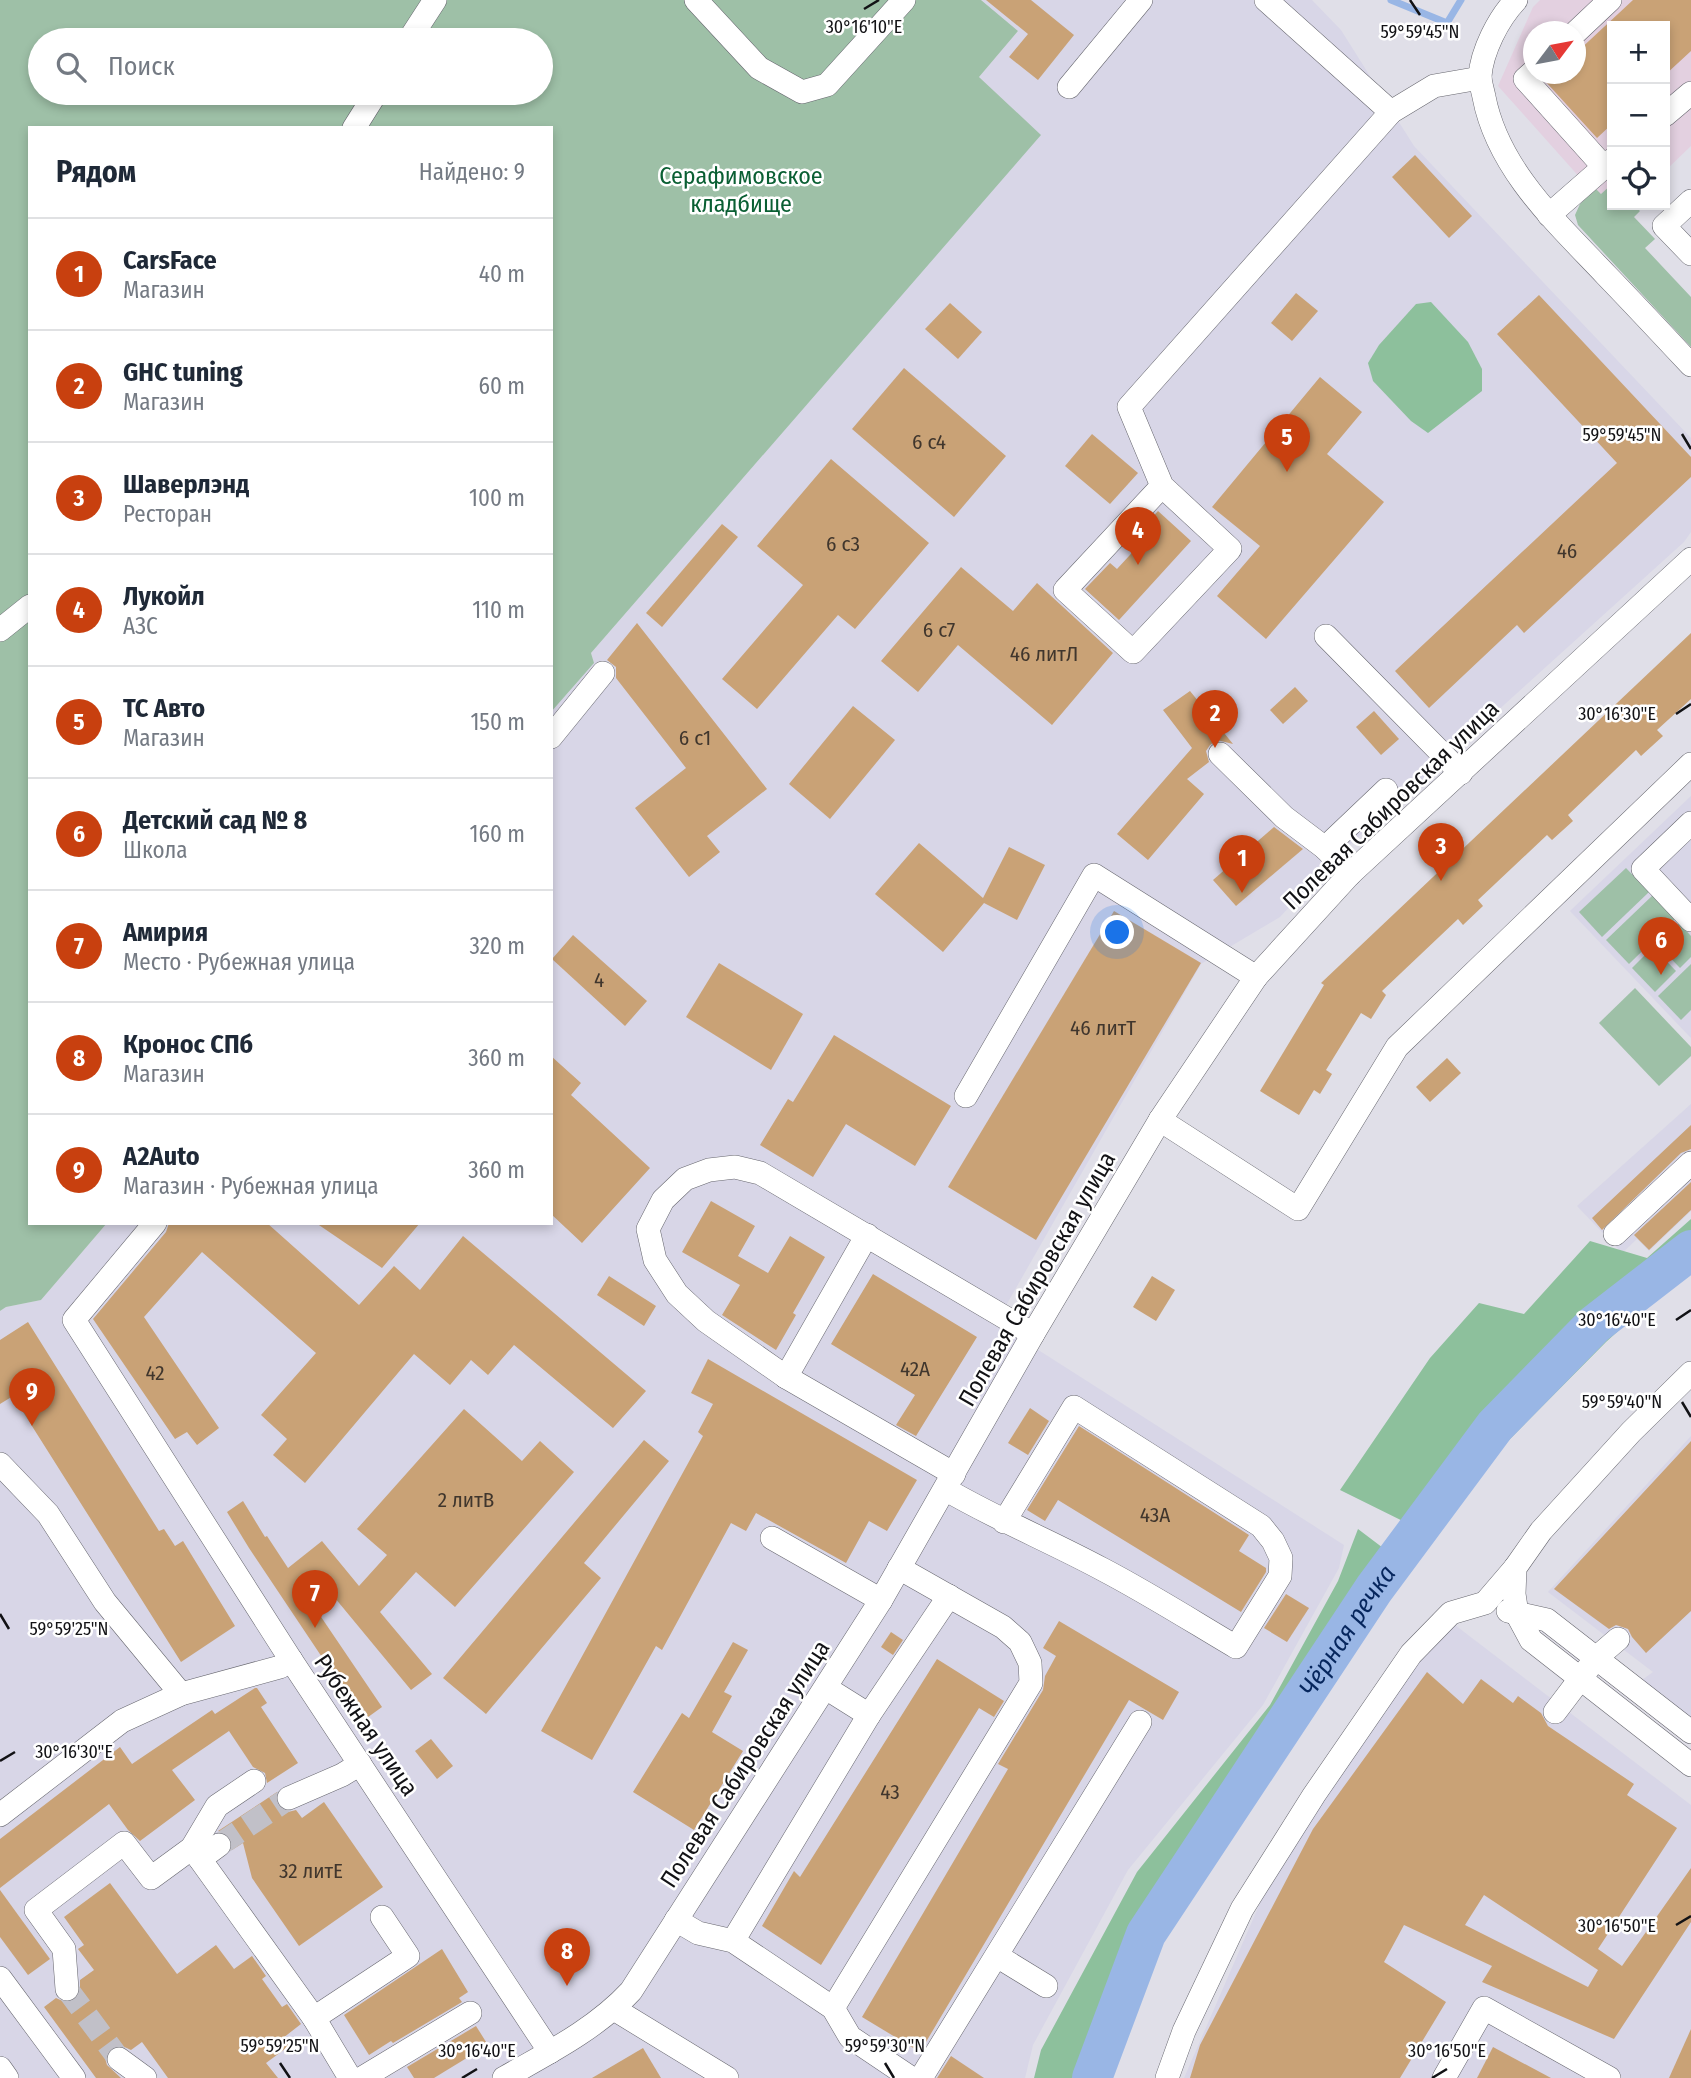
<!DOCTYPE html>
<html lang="ru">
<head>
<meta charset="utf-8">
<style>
	:root { --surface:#fff; --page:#f6f6f7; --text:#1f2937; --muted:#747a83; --line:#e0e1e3; --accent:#c8400f }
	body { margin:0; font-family:"Fira Sans Condensed",sans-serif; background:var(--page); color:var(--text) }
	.controls { position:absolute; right:21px; top:21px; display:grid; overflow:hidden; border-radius:0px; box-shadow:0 4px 10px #0003 }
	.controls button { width:63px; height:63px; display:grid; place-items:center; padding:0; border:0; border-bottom:2px solid var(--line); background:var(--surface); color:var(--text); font:35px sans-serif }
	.compass { position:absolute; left:1523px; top:21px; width:63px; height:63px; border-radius:50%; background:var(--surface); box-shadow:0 4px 10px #0003; rotate:58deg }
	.you { position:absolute; left:1118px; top:933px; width:24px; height:24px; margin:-18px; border:5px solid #fff; border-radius:50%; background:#1a73e8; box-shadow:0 0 0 10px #1a73e833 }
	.badge { display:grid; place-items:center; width:46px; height:46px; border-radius:50%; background:var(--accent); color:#fff; font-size:23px; font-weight:700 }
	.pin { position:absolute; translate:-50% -58px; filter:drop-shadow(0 2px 4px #0008) }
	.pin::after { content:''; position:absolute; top:37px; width:24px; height:21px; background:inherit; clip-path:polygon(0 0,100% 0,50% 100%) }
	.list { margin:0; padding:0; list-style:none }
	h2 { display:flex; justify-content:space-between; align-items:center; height:91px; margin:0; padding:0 28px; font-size:30px }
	h2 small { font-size:23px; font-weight:400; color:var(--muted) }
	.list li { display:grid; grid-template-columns:46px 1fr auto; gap:21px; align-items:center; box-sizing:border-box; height:112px; padding:0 28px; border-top:2px solid var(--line) }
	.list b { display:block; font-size:26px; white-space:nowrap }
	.list p { margin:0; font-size:23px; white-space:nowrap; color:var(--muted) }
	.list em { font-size:23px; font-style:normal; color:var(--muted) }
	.icon { flex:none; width:38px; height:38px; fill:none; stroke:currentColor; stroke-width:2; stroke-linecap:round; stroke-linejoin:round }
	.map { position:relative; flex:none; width:1691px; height:2078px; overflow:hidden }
	.search { position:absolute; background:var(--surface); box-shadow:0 4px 10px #0003; left:28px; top:28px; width:525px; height:77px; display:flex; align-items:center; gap:18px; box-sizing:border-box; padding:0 24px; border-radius:38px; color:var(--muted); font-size:26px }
	.panel { position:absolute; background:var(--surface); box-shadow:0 4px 10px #0003; left:28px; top:126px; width:525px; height:1099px; border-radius:0px }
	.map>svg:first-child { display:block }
	.commercial { fill:#e3d0e0; fill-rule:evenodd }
	.built { fill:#d8d6e7 }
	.green { fill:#9ec0a7; fill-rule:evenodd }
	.forest { fill:#8dc09c }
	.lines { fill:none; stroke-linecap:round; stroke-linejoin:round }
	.stream { stroke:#99b6e5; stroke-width:7 }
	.river { stroke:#99b6e5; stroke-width:40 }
	.building { fill:#c9a276; fill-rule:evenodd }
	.minor-tunnel { stroke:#c1c0c8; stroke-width:23; stroke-dasharray:23 11; stroke-linecap:butt }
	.minor-casing { stroke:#67676f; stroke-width:24 }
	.minor { stroke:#fff; stroke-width:23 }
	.ticks { fill:none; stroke:#121215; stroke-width:2.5 }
	.labels { text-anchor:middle; stroke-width:5; stroke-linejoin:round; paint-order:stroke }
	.number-label { font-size:21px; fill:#40362d }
	.park-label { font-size:24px; fill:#0a5f33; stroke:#fff }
	.street-label { font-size:24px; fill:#121215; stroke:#fff }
	.water-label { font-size:26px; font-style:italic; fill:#06265d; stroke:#fff }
	.ticks-label { font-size:18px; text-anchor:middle; fill:#121215; stroke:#fff; stroke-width:5; stroke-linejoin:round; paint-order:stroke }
</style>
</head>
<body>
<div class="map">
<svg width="1691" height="2078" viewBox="0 0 1691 2078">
	<rect width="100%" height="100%" fill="#e0dfe8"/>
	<path class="commercial" d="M1540,0H1691V146L1665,171V26H1612V205L1615,217L1498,86L1533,7ZM1534,32H1576V74H1534Z"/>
	<g class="built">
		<path d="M981,0H1312L1341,30L1414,146L1691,438V532L1684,542L1336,857L1280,917L1201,964L996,1323L1344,1545L1339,1568L1263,1705L1128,1870L1033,2045L1025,2078H0V1311L6,1307L41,1300L107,1223H551V712L594,663L591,653L1040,135L979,77L1018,31Z"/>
		<path d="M1691,796V1038L1570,911Z"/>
		<path d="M1691,1104V1211L1649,1251L1637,1239L1622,1253L1577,1206Z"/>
		<path d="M1691,1436V1718L1642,1680L1653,1672L1548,1592Z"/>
		<path d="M1455,1625L1691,1805V2078H1184L1274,1871L1427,1648Z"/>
	</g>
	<g class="green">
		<path d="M0,0H981L1018,31L979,77L1041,135L591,653L594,663L551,712V128H30V1223H107L41,1300L6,1307L0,1311ZM40,40H541V93H40Z"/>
		<path d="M1612,184V205H1634L1640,211L1634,217L1655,239L1645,248L1691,297V347L1578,225L1575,215L1580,204L1596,189L1601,194Z"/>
		<path d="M1626,868L1649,892L1602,937L1579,912Z"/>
		<path d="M1653,895L1675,919L1629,964L1606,940Z"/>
		<path d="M1679,923L1691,936V957L1680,968L1657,944Z"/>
		<path d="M1653,947L1676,971L1655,992L1632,968Z"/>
		<path d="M1691,964V1010L1681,1020L1658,996Z"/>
		<path d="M1635,988L1691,1047V1056L1659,1086L1599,1023Z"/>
	</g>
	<g class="forest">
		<path d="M1431,302L1468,342L1482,369V391L1428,433L1411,421L1373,381L1368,363L1379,345L1416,304Z"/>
		<path d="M1691,1219V1265L1606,1342L1509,1440L1429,1534L1340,1490L1430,1358L1479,1303L1524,1314L1590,1241L1647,1258Z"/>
		<path d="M1358,1529L1391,1554L1142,1929L1083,2078H1034L1041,2050L1137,1872L1270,1705L1338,1581Z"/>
	</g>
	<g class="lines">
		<path class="stream" d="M1391,0L1447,23L1461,0"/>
		<path class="river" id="s1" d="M1092,2078L1146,1934L1374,1589L1495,1426L1594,1325L1691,1250"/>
	</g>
	<g class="building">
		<path d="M986,0H1031L1074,35L1038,80L1009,57L1028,34Z"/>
		<path d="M1633,0H1691V51L1665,75V26H1612V124L1597,138L1545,81L1553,74H1576V53Z"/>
		<path d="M1415,155L1472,216L1449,238L1392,177Z"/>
		<path d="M1296,293L1318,311L1292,341L1271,323Z"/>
		<path d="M1539,295L1691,457V477L1524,633L1517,625L1429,708L1395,671L1617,463L1497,334Z"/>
		<path d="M950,303L982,332L958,359L925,329Z"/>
		<path d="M904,368L1006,456L954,517L852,429Z"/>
		<path d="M1320,377L1362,412L1327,454L1384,502L1266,639L1217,596L1260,546L1212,507Z"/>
		<path d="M1092,434L1138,473L1110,504L1065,466Z"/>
		<path d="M831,459L929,543L855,629L838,615L757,709L722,679L803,585L757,546Z"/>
		<path d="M1158,511L1191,541L1119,620L1085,589L1110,563L1117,569L1141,543L1134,537Z"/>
		<path d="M722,524L738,537L662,627L646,613Z"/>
		<path d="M961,567L1013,611L1037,583L1113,653L1052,725L958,645L918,692L881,661Z"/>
		<path d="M637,623L767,789L707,836L720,852L689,877L635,808L686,768L616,678V667L607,660Z"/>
		<path d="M1691,633V699L1657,730L1663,736L1641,756L1636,750L1568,815L1573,821L1552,840L1547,835L1478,900L1483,906L1463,925L1458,919L1382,991L1386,995L1371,1019L1361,1013L1326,1070L1332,1074L1320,1094L1314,1090L1299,1115L1260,1091L1324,985L1321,983Z"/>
		<path d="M1295,687L1308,701L1283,724L1270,710Z"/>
		<path d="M1190,691L1233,744L1217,740L1210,745L1206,751L1209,762L1187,779L1204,794L1148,860L1117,834L1192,748L1163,710Z"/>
		<path d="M853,706L895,740L830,819L789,784Z"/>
		<path d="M1374,711L1399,739L1381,755L1356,727Z"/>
		<path d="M1274,827L1303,849L1236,906L1213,880Z"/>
		<path d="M919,843L983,898L1009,847L1045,865L1017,920L984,903L943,952L875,894Z"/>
		<path d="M1114,911L1201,963L1036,1240L948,1187Z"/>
		<path d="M573,935L647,1001L625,1026L552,959Z"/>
		<path d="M719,963L803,1014L771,1070L686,1017Z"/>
		<path d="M834,1035L951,1106L915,1166L846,1124L813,1177L760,1145L788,1099L793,1102Z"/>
		<path d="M551,1056L581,1083L571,1095L650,1168L582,1243L551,1214Z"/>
		<path d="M1447,1058L1461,1073L1430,1102L1416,1087Z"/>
		<path d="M1691,1125V1149L1681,1153L1602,1230L1592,1218Z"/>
		<path d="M1691,1182V1210L1649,1250L1634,1235Z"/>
		<path d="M711,1201L755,1226L738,1256L768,1273L790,1236L825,1257L793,1313L796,1315L776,1350L722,1315L740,1285L682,1252Z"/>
		<path d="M169,1223H267L359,1305L394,1266L420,1290L463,1236L646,1391L613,1428L514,1345L488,1375L471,1360L450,1385L414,1354L305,1483L273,1455L287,1439L261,1415L316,1353L202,1252L144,1317L219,1428L197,1445L187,1432L175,1439L93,1319L166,1232Z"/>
		<path d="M316,1223H420L382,1268Z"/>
		<path d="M873,1274L977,1337L916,1436L896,1425L915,1395L831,1344Z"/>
		<path d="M609,1276L656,1306L644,1326L597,1295Z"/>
		<path d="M1152,1276L1175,1290L1156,1321L1133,1307Z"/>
		<path d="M28,1322L159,1531L164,1529L175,1546L183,1541L235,1626L181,1662L13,1396L0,1404V1340Z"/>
		<path d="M708,1359L917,1480L887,1531L869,1521L846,1563L756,1513L746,1531L731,1523L662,1650L656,1646L592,1760L541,1731L703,1436L698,1432L713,1404L691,1393Z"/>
		<path d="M1030,1408L1049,1421L1028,1455L1008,1443Z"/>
		<path d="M464,1409L522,1461L540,1441L574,1472L455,1607L416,1572L380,1612L432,1674L411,1690L330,1592L313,1605L382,1707L364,1720L249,1548L227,1512L243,1501L265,1537L267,1536L288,1568L322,1541L359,1586L387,1555L357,1529Z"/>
		<path d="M1079,1426L1249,1535L1239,1551L1266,1568V1572L1241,1612L1058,1500L1045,1521L1027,1510Z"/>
		<path d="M644,1440L669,1461L584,1563L601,1578L486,1714L443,1678Z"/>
		<path d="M1691,1441V1611L1646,1653L1632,1637L1628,1629L1616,1625L1609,1629L1554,1589Z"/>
		<path d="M1286,1594L1309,1608L1287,1642L1264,1628Z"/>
		<path d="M1059,1621L1179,1692L1163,1720L1129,1700L920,2052L862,2017L1008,1769L998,1764L1043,1690L1045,1676L1056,1656L1043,1648Z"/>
		<path d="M891,1632L903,1640L893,1655L881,1647Z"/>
		<path d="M733,1642L748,1650L724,1692L732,1696L712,1732L743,1751L694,1830L633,1792L682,1713L689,1718Z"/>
		<path d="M937,1659L1004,1701L994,1717L979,1708L821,1965L762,1926L794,1871L800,1877Z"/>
		<path d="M1427,1672L1463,1704L1481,1679L1513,1703L1518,1696L1541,1713L1548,1726L1634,1784L1627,1795L1677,1828L1598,1949L1622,1966L1691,1868V1922L1614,2039L1482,1982L1492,1966L1404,1925L1384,1962L1446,2002L1400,2078H1190L1200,2045L1313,1829ZM1484,1895L1598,1970L1588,1987L1465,1925Z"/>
		<path d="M255,1688H257L267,1703L261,1707L298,1763L267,1783L265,1773L253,1767L229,1731L172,1770L195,1800L140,1841L128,1830L109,1804L0,1888V1839L120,1747L132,1764L212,1710L215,1714Z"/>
		<path d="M431,1739L453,1766L437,1779L415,1751Z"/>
		<path d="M277,1792L276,1803L280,1809L288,1812L296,1810L302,1818L324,1802L383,1887L299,1946L252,1878L243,1843L232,1850L231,1837L225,1833L218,1831Z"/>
		<path d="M110,1883L177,1974L216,1945L234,1969L252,1956L266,1976L262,1979L282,2007L287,2004L301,2024L283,2038L289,2046L266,2063L278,2078H168L142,2042L131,2050L120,2045L113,2047L107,2051L105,2058L107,2065L121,2078H96L44,2007L56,1998L67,2003L75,2000L80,1994V1980L94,1970L78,1949L84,1945L64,1917Z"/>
		<path d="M0,1890L50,1959L28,1975L0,1937Z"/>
		<path d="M442,1949L468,1992L459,1998L462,2002L393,2043L391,2041L369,2055L344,2015Z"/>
		<path d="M476,2026L488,2045L434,2078H414L407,2067Z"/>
		<path d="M1691,2029V2078H1669Z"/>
		<path d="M1493,2047L1551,2078H1477Z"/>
		<path d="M643,2048L661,2078H592Z"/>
		<path d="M951,2056L984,2078H937Z"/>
	</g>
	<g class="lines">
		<g class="minor-tunnel">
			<path d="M219,1845L289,1798"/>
			<path d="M67,1989L119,2059"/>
		</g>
		<g class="minor-casing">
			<g id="minor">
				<path d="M696,0L759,68L802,92L827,85L904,0"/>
				<path d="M1266,0L1391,112"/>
				<path d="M1516,0C1498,19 1482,51 1480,76C1480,83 1483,91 1484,97C1498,170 1558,224 1606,275C1635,305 1663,335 1691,365"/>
				<path d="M1576,32L1610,0"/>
				<path d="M409,40L435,0"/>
				<path d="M1534,71L1525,79L1604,167"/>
				<path d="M1069,87L1141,0"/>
				<path d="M1665,115L1691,93"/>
				<path d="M354,128L376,93"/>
				<path d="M1691,201L1664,226L1691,254"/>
				<path d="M1549,215L1612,160"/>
				<path d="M1162,486L1230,549L1133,652L1065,590L1162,486L1129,407L1391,112L1434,86L1480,78"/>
				<path d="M0,630L30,606"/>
				<path d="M1326,636L1461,773"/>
				<path d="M551,737L603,673"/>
				<path d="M1220,754L1284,817L1325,848L1350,874"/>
				<path d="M1691,823L1643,869L1691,920"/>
				<path d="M1325,848L1386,790"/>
				<path d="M966,1096L1094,875L1256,977"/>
				<path d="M1160,1120L1298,1209L1397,1047L1691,764"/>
				<path d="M155,1223L74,1320L291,1660L550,2052"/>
				<path d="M1615,1234L1691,1163"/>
				<path d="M1691,1373L1631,1432L1541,1531L1515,1568L1514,1594L1517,1614L1531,1640L1691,1765"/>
				<path d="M786,1377L867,1235"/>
				<path d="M0,1464L48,1514L105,1602L181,1694"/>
				<path d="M954,1474L786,1377L706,1321L677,1294L655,1260L648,1229L663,1200L685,1179L709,1170L735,1167L760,1173L1033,1334"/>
				<path d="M945,1489C996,1519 1050,1541 1102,1569C1148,1593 1192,1621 1236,1647L1280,1576L1281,1558L1273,1541L1261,1526L1074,1407L1004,1522"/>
				<path d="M772,1538L881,1600"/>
				<path d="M1508,1611L1547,1620L1691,1732"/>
				<path d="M1555,1712L1596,1658L1618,1639"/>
				<path d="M869,1715L949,1596"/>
				<path d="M289,1798L342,1775L360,1764"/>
				<path d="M0,1815L122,1721L181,1694L280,1667L291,1660"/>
				<path d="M192,1848L217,1806L254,1781"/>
				<path d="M200,1859L219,1845"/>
				<path d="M676,1920L698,1933L733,1941L833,2008L850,2037L911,2078"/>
				<path d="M733,1941L869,1715L826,1688"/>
				<path d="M997,1956L1046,1986"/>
				<path d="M0,1978L74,2078"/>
				<path d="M67,1989L64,1949L36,1910L124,1843L151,1878L192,1848L314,2018L350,2078"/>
				<path d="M833,2008L1031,1683L1030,1663L1020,1642L1003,1627L899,1568"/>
				<path d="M614,2009L727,2078"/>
				<path d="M314,2018L408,1956L382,1917"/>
				<path d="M119,2059L145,2078"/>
				<path d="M0,2068L7,2078"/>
				<path d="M362,2078L470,2013"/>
				<path d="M504,2078C548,2053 596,2029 631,1991L881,1600L1033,1334L1160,1120L1256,977L1350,874L1691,559"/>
				<path d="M921,2078L1140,1722"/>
				<path d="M1167,2078L1184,2031L1242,1909L1314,1795L1411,1654L1451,1613L1485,1603L1515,1568"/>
				<path d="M1444,2078L1484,2008L1609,2078"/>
			</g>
		</g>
		<use href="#minor" class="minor"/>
	</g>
	<path class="ticks" d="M1410,0L1420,15M864,9L879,0M1682,434L1691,449M1676,714L1691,704M1676,1320L1691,1310M1682,1402L1691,1417M0,1614L9,1629M0,1761L15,1752M1676,1925L1691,1916M280,2063L290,2078M885,2063L894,2078M462,2078L477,2069M1432,2078L1447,2069"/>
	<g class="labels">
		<g class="number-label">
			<text x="929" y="449">6 с4</text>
			<text x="843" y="551">6 с3</text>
			<text x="1567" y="558">46</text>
			<text x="939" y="637">6 с7</text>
			<text x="1044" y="661">46 литЛ</text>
			<text x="695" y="745">6 с1</text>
			<text x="599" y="987">4</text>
			<text x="1103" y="1035">46 литТ</text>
			<text x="915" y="1376">42А</text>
			<text x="155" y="1380">42</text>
			<text x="466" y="1507">2 литВ</text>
			<text x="1155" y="1522">43А</text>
			<text x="890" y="1799">43</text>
			<text x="311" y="1878">32 литЕ</text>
		</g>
		<g class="park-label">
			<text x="741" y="184">Серафимовское<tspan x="741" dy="28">кладбище</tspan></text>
		</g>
		<g class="street-label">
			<text transform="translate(1391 805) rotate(-44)" y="8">Полевая Сабировская улица</text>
			<text transform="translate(1037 1279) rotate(-60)" y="8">Полевая Сабировская улица</text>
			<text transform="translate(366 1725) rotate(56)" y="8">Рубежная улица</text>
			<text transform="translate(745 1764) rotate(-57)" y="8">Полевая Сабировская улица</text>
		</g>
		<g class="water-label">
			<text dy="9" stroke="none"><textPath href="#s1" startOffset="518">Чёрная речка</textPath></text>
		</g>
	</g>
	<g class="ticks-label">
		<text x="864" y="33">30°16'10"E</text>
		<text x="1420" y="38">59°59'45"N</text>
		<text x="1622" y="441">59°59'45"N</text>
		<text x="1617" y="720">30°16'30"E</text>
		<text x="1617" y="1326">30°16'40"E</text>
		<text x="1622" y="1408">59°59'40"N</text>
		<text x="69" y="1635">59°59'25"N</text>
		<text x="74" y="1758">30°16'30"E</text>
		<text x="1617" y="1932">30°16'50"E</text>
		<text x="280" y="2052">59°59'25"N</text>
		<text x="885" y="2052">59°59'30"N</text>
		<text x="477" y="2057">30°16'40"E</text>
		<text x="1447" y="2057">30°16'50"E</text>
	</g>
</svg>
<div class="controls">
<button>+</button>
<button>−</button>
<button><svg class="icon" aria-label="locate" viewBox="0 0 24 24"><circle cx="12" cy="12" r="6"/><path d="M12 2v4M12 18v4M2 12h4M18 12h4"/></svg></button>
</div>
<svg class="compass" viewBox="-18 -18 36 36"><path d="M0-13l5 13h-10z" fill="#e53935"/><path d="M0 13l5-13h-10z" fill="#747a83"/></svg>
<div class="you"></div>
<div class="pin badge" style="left:1242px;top:893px">1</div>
<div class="pin badge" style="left:1215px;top:748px">2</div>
<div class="pin badge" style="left:1441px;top:881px">3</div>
<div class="pin badge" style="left:1138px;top:565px">4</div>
<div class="pin badge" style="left:1287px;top:472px">5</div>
<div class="pin badge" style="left:1661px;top:975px">6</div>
<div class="pin badge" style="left:315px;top:1628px">7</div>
<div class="pin badge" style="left:567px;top:1986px">8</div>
<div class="pin badge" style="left:32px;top:1426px">9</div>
<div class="search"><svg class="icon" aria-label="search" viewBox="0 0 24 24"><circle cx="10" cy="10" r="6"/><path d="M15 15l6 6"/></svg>Поиск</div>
<section class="panel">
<h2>Рядом<small>Найдено: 9</small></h2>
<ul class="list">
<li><span class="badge">1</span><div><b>CarsFace</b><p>Магазин</p></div><em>40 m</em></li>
<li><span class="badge">2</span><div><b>GHC tuning</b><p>Магазин</p></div><em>60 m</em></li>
<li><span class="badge">3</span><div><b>Шаверлэнд</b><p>Ресторан</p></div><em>100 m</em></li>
<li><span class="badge">4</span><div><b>Лукойл</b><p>АЗС</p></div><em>110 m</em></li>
<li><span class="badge">5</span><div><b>ТС Авто</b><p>Магазин</p></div><em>150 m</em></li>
<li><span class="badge">6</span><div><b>Детский сад № 8</b><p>Школа</p></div><em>160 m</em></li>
<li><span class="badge">7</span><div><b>Амирия</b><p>Место · Рубежная улица</p></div><em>320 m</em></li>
<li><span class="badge">8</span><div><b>Кронос СПб</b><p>Магазин</p></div><em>360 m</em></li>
<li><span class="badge">9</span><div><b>A2Auto</b><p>Магазин · Рубежная улица</p></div><em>360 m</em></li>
</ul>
</section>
</div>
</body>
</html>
